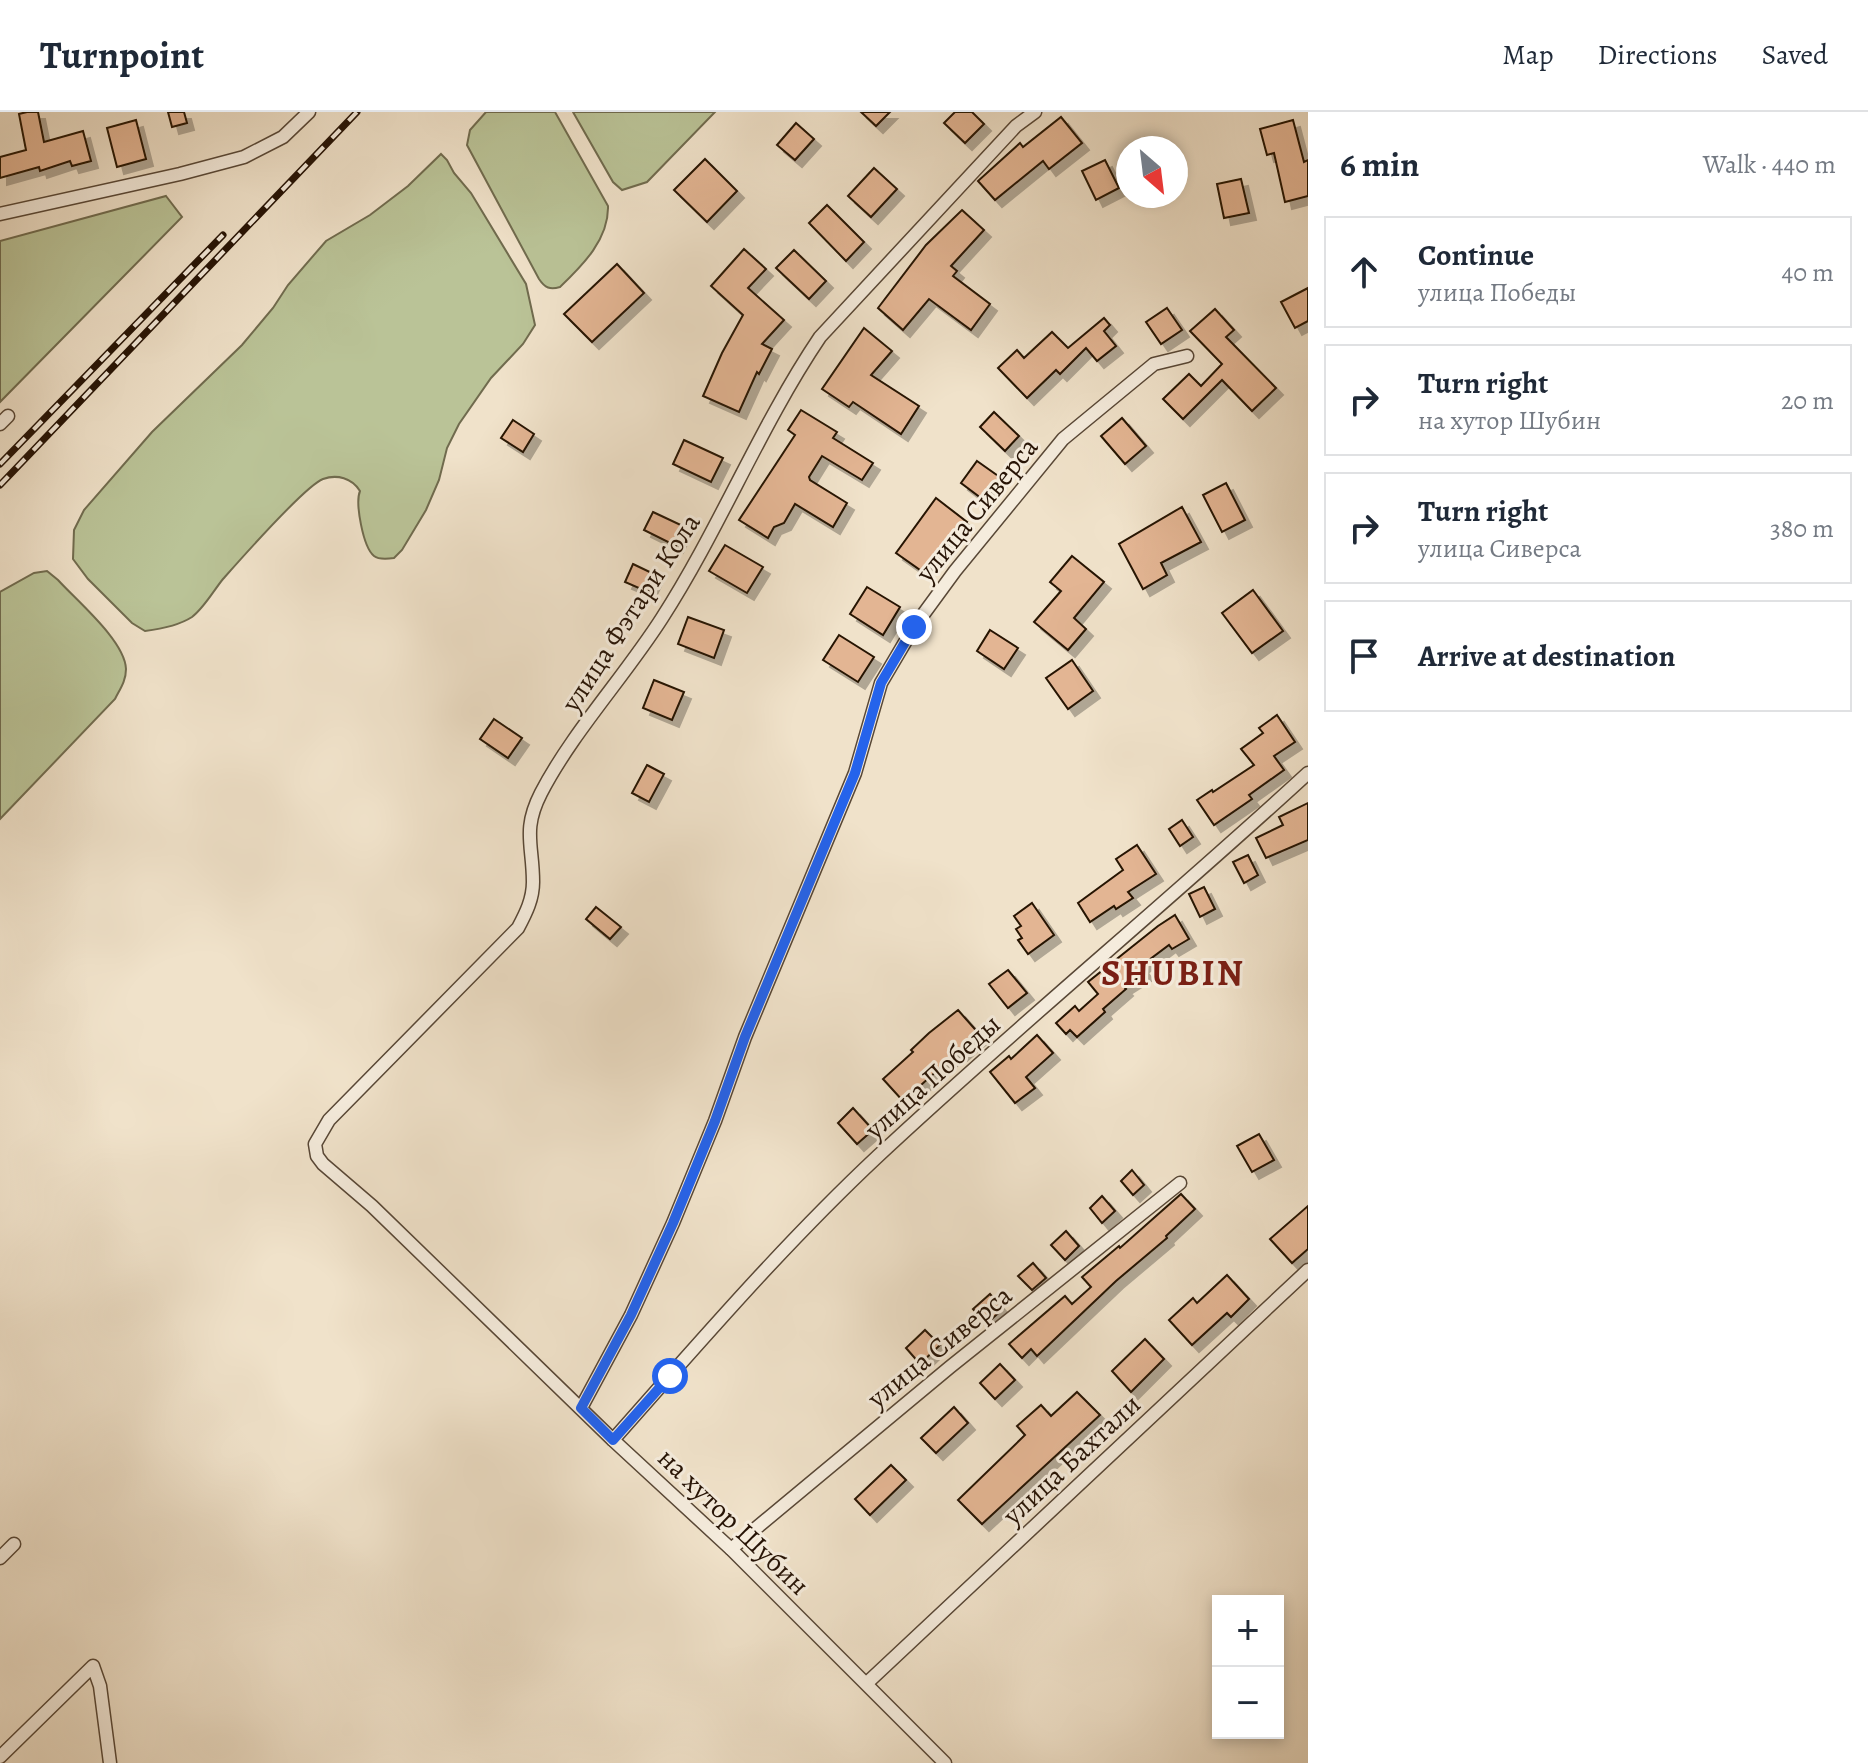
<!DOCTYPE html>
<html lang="en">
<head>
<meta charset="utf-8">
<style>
	:root { --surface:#fff; --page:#f6f6f7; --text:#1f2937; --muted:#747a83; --line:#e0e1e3 }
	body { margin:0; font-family:Alegreya,serif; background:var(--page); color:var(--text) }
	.controls { position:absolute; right:24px; bottom:24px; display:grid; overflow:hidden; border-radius:0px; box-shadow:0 4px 12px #0003 }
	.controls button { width:72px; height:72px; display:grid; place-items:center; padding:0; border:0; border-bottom:2px solid var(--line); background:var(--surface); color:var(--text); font:40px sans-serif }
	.compass { position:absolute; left:1116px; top:24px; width:72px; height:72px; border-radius:50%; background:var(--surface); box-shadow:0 4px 12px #0003; rotate:152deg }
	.stop { position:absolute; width:24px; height:24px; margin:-18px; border:6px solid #2563eb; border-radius:50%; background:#fff }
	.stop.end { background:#2563eb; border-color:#fff; box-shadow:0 2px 8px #0008 }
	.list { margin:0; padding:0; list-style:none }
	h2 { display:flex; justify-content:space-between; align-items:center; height:104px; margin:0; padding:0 32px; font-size:34px }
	h2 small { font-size:26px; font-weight:400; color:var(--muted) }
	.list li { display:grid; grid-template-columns:52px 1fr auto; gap:24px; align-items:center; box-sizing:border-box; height:112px; margin:0 16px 16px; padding:0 16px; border:2px solid var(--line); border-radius:0px }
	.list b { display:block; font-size:30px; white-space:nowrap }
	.list p { margin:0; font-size:26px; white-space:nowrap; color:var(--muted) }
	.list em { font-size:26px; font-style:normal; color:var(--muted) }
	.icon { flex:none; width:44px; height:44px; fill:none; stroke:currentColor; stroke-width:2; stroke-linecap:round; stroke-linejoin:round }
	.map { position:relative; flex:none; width:1308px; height:1651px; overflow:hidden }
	header { display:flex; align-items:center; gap:48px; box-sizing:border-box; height:112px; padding:0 40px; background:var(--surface); border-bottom:2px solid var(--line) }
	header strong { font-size:38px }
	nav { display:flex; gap:44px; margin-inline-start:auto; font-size:28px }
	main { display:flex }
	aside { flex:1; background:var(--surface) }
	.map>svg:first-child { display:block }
	.green { fill:#bac397; stroke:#706b4e; stroke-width:2 }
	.building { fill:#e3b593; stroke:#261305; stroke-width:2; filter:url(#shadow) }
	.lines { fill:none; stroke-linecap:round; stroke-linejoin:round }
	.minor-casing { stroke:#584736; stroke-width:15 }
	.minor { stroke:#f5ecdd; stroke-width:12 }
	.rail-casing { stroke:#261305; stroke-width:7 }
	.rail { stroke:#f5ecdd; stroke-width:4; stroke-dasharray:12; stroke-linecap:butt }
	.route { stroke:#2563eb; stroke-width:10 }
	.labels { text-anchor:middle; stroke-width:6; stroke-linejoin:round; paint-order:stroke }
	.street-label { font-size:28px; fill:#261305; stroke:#f5ecdd }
	.district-label { font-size:36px; font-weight:bold; letter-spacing:2px; fill:#7a1f14; stroke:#f5ecdd }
</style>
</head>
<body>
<header>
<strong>Turnpoint</strong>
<nav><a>Map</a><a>Directions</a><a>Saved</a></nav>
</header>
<main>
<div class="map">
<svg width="1308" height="1651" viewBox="0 0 1308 1651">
	<defs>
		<filter id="shadow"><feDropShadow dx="7" dy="7" stdDeviation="0" flood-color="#0004"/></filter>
	</defs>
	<rect width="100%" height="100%" fill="#f0e2ca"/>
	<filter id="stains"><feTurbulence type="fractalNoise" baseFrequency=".0025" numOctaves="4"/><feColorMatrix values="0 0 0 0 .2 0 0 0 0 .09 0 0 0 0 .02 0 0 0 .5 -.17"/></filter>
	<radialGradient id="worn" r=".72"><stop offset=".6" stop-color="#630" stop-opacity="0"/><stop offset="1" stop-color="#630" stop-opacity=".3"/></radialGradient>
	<g class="green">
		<path d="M486,0H555L608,94C609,127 583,153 560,175C550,178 545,176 539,167L467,33L470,18Z"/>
		<path d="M573,0H715L647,70L622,78L613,70Z"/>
		<path d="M441,42L447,48L454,61L471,81L526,172L535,213L523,232L491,266L459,312L447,336L439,368L426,398L402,438L394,446C387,447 379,448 374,444C363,435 355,391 360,379C352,366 337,362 323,367C305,374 239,449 223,467C214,478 204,496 192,505C178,514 161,517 145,519L132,511L88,467L73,447L74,418L84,398L152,320L242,233L273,196L288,173L326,129L370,103L408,74Z"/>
		<path d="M166,84L182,105L0,290V129Z"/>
		<path d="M47,459L58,468C77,489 125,529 126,557C126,569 120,577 115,587L0,707V480L34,461Z"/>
	</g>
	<g class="building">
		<path d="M27,0H38L44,30L83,19L91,49L72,54L70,49L40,59L39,55L0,66V45L26,38L19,2Z"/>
		<path d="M168,0H184L187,11L172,15Z"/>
		<path d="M861,0H890L876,14Z"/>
		<path d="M955,0H972L984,12L965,31L944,11Z"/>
		<path d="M1061,5L1082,31L1049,57L1043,49L995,88L978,69L1020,31L1023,35Z"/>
		<path d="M136,8L146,47L117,55L107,16Z"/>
		<path d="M1293,8L1304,50L1308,48V84L1285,90L1274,41L1267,43L1260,17Z"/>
		<path d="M796,11L814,27L795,48L777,33Z"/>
		<path d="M705,47L737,79L707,110L674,78Z"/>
		<path d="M1105,48L1119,76L1096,88L1082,59Z"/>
		<path d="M874,56L897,77L871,105L848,84Z"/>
		<path d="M1241,67L1249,101L1224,106L1217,72Z"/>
		<path d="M827,93L864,130L846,149L809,111Z"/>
		<path d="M962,98L984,118L951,154L957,159L953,164L990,192L971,218L929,187L903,218L878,196L926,133Z"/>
		<path d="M744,137L766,157L748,176L784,208L762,232L772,237L759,262L757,260L739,300L703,284L722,241L743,203L711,174Z"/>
		<path d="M794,138L826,169L809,187L776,156Z"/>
		<path d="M617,152L644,181L592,230L564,202Z"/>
		<path d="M1308,176V209L1295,216L1281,190Z"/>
		<path d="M1167,196L1182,218L1161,232L1146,210Z"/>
		<path d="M1215,197L1234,218L1226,225L1276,276L1252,299L1222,268L1183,307L1163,287L1189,262L1201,274L1222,252L1190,219Z"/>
		<path d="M1104,206L1110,213L1104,219L1116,234L1097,249L1086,236L1060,262L1056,258L1027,286L998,256L1017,238L1024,246L1052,220L1068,236Z"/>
		<path d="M864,216L892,239L871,263L919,294L901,322L853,290L849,295L822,277Z"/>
		<path d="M801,298L837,320L833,326L873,351L862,368L822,344L809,365L810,368L847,391L833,415L795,392L784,411L774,415L768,426L739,408L795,323L788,318Z"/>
		<path d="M994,300L1019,324L1005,339L980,315Z"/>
		<path d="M1122,306L1146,334L1125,352L1101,324Z"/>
		<path d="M513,308L534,322L523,340L501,326Z"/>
		<path d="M684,328L723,346L711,370L673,352Z"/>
		<path d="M977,349L1001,366L985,389L961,371Z"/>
		<path d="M1226,371L1245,408L1222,420L1203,383Z"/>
		<path d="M936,386L967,410L949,433L945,430L923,460L896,441Z"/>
		<path d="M1182,395L1201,430L1161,451L1167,463L1143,477L1119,432Z"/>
		<path d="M653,400L685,415L676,434L644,418Z"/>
		<path d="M725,433L763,455L747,481L709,459Z"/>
		<path d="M1072,444L1104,470L1074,506L1086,517L1068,538L1034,510L1061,479L1050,470Z"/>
		<path d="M633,452L656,463L648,480L625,470Z"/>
		<path d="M867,475L900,495L883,523L850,502Z"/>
		<path d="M1253,478L1283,519L1252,541L1222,501Z"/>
		<path d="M688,505L724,518L714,546L678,532Z"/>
		<path d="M990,518L1018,536L1004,557L977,539Z"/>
		<path d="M839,523L874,545L858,570L823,548Z"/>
		<path d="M1072,548L1093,579L1068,597L1046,566Z"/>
		<path d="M654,568L684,580L672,608L643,596Z"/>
		<path d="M1277,603L1295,630L1274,644L1284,658L1249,683L1252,687L1214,713L1197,688L1212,678L1213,680L1254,653L1241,637L1263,621L1259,616Z"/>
		<path d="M494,607L522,626L508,646L480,627Z"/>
		<path d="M647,653L664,662L649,690L632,681Z"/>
		<path d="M1308,691V728L1266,746L1256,726L1283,713L1279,705Z"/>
		<path d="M1182,708L1193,725L1180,734L1169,717Z"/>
		<path d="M1137,733L1156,762L1128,780L1133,786L1116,797L1114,794L1090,810L1078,791L1123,758L1116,747Z"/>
		<path d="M1248,743L1258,763L1244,771L1233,750Z"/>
		<path d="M1204,775L1215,797L1200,805L1189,782Z"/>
		<path d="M1032,791L1054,823L1028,842L1018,828L1022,826L1016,817L1021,814L1014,804Z"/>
		<path d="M596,795L621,815L610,827L586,807Z"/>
		<path d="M1175,803L1189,827L1172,837L1169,833L1141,854L1146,861L1124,875L1126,877L1103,897L1105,900L1077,925L1070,918L1066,922L1056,911L1075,894L1079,899L1098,882L1088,870L1158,814Z"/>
		<path d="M1008,858L1027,881L1008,896L989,872Z"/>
		<path d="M958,898L981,924L960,942L958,940L903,989L883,967L913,940L911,938L929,921Z"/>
		<path d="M1037,923L1053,941L1026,965L1035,976L1015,991L990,960L1009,944L1011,947Z"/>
		<path d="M853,996L873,1018L857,1032L838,1011Z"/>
		<path d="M1259,1022L1274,1048L1252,1060L1237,1034Z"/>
		<path d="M1132,1058L1144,1073L1133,1083L1121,1069Z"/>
		<path d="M1181,1082L1195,1097L1166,1124L1167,1126L1116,1169L1037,1244L1031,1237L1022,1246L1009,1232L1065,1184L1072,1192L1091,1175L1082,1165L1119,1134L1120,1136Z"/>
		<path d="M1102,1084L1115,1099L1102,1111L1090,1096Z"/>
		<path d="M1308,1094V1137L1292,1151L1270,1127Z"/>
		<path d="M1066,1119L1079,1134L1065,1148L1051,1133Z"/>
		<path d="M1033,1151L1046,1166L1032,1178L1018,1164Z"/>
		<path d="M1227,1163L1249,1187L1231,1205L1227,1201L1192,1233L1169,1208L1193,1186L1197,1191Z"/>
		<path d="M990,1182L1003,1197L986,1212L973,1197Z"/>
		<path d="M925,1218L940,1233L920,1252L906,1236Z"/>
		<path d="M1145,1227L1164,1247L1131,1280L1112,1259Z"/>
		<path d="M1000,1252L1015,1268L995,1287L980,1271Z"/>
		<path d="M1077,1280L1100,1303L982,1412L958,1388L1025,1323L1017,1314L1041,1293L1051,1304Z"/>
		<path d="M954,1295L968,1311L936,1341L921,1326Z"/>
		<path d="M891,1353L906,1368L870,1403L855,1387Z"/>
	</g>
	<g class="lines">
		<g class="minor-casing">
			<g id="minor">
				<path d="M0,102L180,62L244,45L283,25L309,0"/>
				<path d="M0,312L8,304"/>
				<path d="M581,1296L631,1203L673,1111L715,1009L745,925L855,661L881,571L914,515L955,459L1063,327L1154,252L1187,244"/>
				<path d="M613,1328C699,1231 783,1133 878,1044C1018,913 1167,791 1308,661"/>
				<path d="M731,1437L950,1255L1180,1071"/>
				<path d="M0,1446L14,1432"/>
				<path d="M867,1571L1308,1158"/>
				<path d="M0,1645L93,1554L100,1574L110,1651"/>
				<path d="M945,1651L731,1437L613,1328L372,1094L323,1052L317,1044L315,1032L329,1008L518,816C526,801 533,787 533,770C533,733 522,718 541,681C572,621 625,564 662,506C720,416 760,314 820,225L1016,14L1035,0"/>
			</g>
		</g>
		<use href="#minor" class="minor"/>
		<g class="rail-casing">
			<g id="rail">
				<path d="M0,352L223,123"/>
				<path d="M0,373L357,0"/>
			</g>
		</g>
		<use href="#rail" class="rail"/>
	</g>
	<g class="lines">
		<path class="route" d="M670,1264L613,1328L581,1296L631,1203L673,1111L715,1009L745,925L855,661L881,571L914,515"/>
	</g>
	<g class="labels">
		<g class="street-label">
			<text transform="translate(976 397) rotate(-51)" y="10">улица Сиверса</text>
			<text transform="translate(630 500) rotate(-57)" y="10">улица Фэтари Кола</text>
			<text transform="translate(932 964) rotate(-42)" y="10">улица Победы</text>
			<text transform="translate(939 1234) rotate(-39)" y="10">улица Сиверса</text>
			<text transform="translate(1071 1347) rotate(-43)" y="10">улица Бахтали</text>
			<text transform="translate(734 1409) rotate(44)" y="10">на хутор Шубин</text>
		</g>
		<g class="district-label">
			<text x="1173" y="873">SHUBIN</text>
		</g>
	</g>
	<rect width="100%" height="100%" filter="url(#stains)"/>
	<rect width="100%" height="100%" fill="url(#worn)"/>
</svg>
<div class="controls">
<button>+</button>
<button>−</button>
</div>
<svg class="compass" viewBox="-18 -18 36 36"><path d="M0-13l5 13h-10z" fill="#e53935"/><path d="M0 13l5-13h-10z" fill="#747a83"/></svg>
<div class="stop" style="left:670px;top:1264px"></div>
<div class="stop end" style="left:914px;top:515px"></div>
</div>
<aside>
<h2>6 min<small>Walk · 440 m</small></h2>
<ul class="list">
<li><svg class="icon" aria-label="ahead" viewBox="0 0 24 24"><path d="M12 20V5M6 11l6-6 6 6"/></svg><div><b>Continue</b><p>улица Победы</p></div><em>40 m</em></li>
<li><svg class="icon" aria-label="right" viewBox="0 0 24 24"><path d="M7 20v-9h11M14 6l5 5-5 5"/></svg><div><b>Turn right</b><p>на хутор Шубин</p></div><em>20 m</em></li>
<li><svg class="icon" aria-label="right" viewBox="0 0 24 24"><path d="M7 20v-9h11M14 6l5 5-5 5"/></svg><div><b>Turn right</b><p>улица Сиверса</p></div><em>380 m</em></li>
<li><svg class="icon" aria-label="arrive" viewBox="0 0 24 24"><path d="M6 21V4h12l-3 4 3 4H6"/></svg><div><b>Arrive at destination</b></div></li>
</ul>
</aside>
</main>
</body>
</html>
